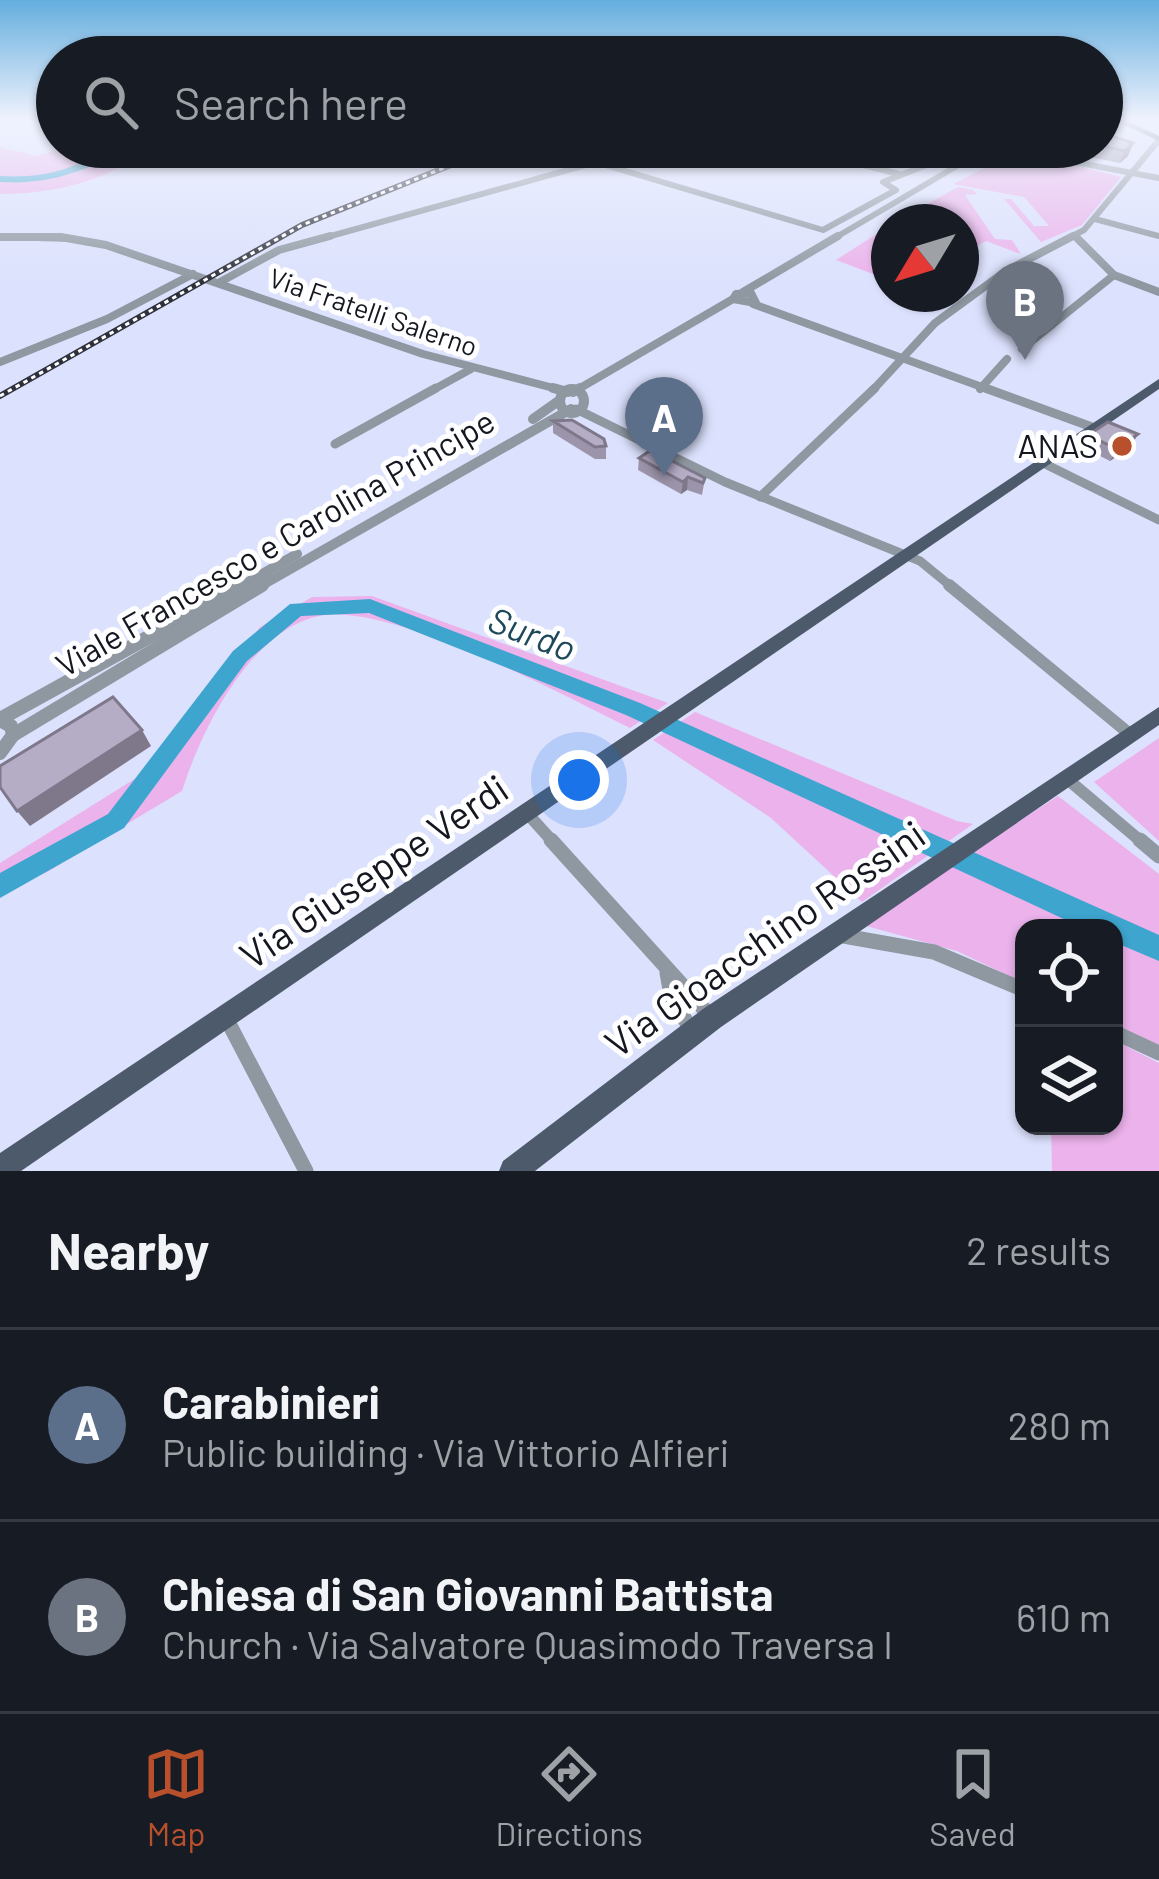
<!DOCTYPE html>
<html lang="en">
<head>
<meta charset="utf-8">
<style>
	:root { --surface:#171b24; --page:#242831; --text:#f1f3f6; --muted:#9ea1a6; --line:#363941; --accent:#b8502b }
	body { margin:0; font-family:Barlow,sans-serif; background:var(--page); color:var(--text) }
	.controls { position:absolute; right:36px; bottom:36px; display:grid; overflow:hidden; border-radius:24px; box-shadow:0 3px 9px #0004 }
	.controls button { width:108px; height:108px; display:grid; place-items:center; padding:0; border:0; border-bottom:3px solid var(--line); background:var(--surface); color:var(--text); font:60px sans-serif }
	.compass { position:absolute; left:871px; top:204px; width:108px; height:108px; border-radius:50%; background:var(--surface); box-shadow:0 3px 9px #0004; rotate:232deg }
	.you { position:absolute; left:579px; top:780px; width:42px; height:42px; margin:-30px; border:9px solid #fff; border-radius:50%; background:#1a73e8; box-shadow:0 0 0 18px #1a73e833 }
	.badge { display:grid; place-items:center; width:78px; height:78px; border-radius:50%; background:var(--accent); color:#fff; font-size:39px; font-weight:700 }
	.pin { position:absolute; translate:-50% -99px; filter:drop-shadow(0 3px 6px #0008) }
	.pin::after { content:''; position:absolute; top:63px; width:42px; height:36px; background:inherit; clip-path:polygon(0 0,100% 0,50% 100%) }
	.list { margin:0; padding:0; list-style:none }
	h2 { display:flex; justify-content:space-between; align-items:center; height:156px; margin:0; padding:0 48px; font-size:51px }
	h2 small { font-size:39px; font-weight:400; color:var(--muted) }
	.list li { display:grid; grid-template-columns:78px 1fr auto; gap:36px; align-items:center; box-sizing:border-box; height:192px; padding:0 48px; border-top:3px solid var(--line) }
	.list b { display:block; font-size:45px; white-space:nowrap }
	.list p { margin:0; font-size:39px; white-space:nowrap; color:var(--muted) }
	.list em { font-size:39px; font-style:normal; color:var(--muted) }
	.icon { flex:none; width:66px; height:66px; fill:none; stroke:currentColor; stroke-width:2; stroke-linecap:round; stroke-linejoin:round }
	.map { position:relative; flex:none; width:1159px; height:1171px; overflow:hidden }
	.search { position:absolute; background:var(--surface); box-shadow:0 3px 9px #0004; left:36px; right:36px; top:36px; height:132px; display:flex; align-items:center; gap:30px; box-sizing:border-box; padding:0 42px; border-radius:66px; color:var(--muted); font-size:45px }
	.sheet { height:540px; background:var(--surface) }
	nav { display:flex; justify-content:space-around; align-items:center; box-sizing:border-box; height:168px; border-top:3px solid var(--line); background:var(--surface); font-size:33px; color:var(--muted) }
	nav a { display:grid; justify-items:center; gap:6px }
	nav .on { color:var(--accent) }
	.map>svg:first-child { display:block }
	.green { fill:#ebb2eb }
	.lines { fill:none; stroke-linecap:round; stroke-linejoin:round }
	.river { fill:#3ea5cf; fill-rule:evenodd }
	.minor-far4 { stroke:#8f98a1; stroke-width:6 }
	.minor-far3 { stroke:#8f98a1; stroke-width:8 }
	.minor-far2 { stroke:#8f98a1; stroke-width:9 }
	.minor-far1 { stroke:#8f98a1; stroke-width:12 }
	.minor { stroke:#8f98a1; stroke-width:15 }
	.tertiary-far3 { stroke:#8f98a1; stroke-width:6 }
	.tertiary-far2 { stroke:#8f98a1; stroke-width:8 }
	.tertiary-far1 { stroke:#8f98a1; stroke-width:10 }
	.tertiary { stroke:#8f98a1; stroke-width:14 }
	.primary { fill:#4c5a6b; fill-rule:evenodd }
	.rail-casing { stroke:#2e313c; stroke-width:6 }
	.rail { stroke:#fff; stroke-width:3; stroke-dasharray:4.5; stroke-linecap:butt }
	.wall { fill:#9c94aa }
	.shaded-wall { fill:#7f788b }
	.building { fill:#b5acc6; stroke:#7f788b; stroke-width:3 }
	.poi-dot { fill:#b8502b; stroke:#fff; stroke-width:4.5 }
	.labels { text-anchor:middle; stroke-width:10; stroke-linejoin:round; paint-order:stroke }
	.far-street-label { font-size:27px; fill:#151720; stroke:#fff }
	.poi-label { font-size:33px; fill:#151720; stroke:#fff; text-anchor:end }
	.street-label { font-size:33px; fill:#151720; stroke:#fff }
	.water-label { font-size:36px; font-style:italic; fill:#1d485a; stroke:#fff }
	.near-street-label { font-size:39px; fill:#151720; stroke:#fff }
</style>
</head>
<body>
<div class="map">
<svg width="1159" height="1171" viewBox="0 0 1159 1171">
	<rect width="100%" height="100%" fill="#dce1fd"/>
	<g class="green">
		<path d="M0,147L37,156L66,147H293L131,159C97,185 43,194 0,194Z"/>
		<path d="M1014,153H1026L1121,177L1082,225L1041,242L1004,199H1011L1034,226H1049L1024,197L953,184Z"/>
		<path d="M958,187L973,190L977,194L965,195L995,239L1012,240L1021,254L986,241L961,254V222H895Z"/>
		<path d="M889,226V280L836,260Z"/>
		<path d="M372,596L668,703L630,728C562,695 392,602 319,616C250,630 201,731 182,791L47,872L0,892V863L141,775L260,627L312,597Z"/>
		<path d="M695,712L957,821L973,824L862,902L771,818L653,740Z"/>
		<path d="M1159,738V841L1094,782Z"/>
		<path d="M1058,796L1159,874V1045L1114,1024V928H1024V983L957,951L859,924Z"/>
		<path d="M1114,1040L1159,1063V1171H1052L1051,1126H1114Z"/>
	</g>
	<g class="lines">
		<g class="river">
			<path d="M115,147H126C87,172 47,185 0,182V176C47,179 73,168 115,147Z"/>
			<path d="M370,599L640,703L1159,935V961L1114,942V928H1083L626,715L369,613L301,616L247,661L124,828L0,898V873L108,814L233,651L290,604Z"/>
		</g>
		<g class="minor-far4">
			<path d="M1005,149L1159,178"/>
			<path d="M595,162L823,230L896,190L883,182L973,147"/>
			<path d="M855,163L899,174"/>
			<path d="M1095,219L1159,236"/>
			<path d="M320,239L651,147"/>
			<path d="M1067,239L1084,230L1159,140"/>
		</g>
		<g class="minor-far3">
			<path d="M1075,236L1114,275L1159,292"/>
			<path d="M220,282L279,250L330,236"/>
			<path d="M753,304L993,391"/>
			<path d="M1022,349L1114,275"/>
			<path d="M0,362L107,319L193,274"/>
			<path d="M980,389L1007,359"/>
			<path d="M431,391L471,369"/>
			<path d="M872,391L935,323L1006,271L1073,236"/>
		</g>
		<g class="minor-far2">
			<path d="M985,388L1092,427"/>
			<path d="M576,409L725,482L920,561L953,588"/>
			<path d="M335,444L436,388"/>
			<path d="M1041,462L1159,520"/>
			<path d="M760,497L875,388"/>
		</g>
		<g class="minor-far1">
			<path d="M949,585L1131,735"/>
			<path d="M1066,778L1143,843"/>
			<path d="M526,812L554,843"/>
		</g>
		<g class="minor">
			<path d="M551,840L712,1018"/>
			<path d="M1140,840L1159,856"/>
			<path d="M838,935L934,952L1024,990"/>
			<path d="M667,973L671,995L691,1030"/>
			<path d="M225,1016L306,1171"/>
			<path d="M1114,1032L1159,1053"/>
		</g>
		<g class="tertiary-far3">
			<path d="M991,147H1010"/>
			<path d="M0,237L71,239"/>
			<path d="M833,239L989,147"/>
		</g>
		<g class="tertiary-far2">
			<path d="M0,237H61L106,245L423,354L565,391"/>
			<path d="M743,292L838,236"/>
			<path d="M751,293L756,303L733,299L736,294Z"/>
			<path d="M575,391L733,299"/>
		</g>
		<g class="tertiary-far1">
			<path d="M553,388L568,392"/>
			<circle cx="572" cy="401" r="12"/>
			<path d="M573,392L580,388"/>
			<path d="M533,419L557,402"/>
			<path d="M238,588L297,554"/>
			<path d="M257,588L571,409"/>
		</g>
		<g class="tertiary">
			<path d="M0,719L243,585"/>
			<path d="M0,720L11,726L13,735L0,753"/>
			<path d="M13,735L262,585"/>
		</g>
		<g class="primary">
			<path d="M1112,119H1123L1159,136V141Z"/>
			<path d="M1159,379V389L21,1171H0V1153Z"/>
			<path d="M1159,707V725L721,1027L535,1171H499L503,1161L703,1009Z"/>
		</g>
		<g class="rail-casing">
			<path id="rail" d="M0,396L302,225L496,147"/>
		</g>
		<use href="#rail" class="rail"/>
	</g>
	<g class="wall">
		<path d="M1133,143L1128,156L1120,163L1069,153L1071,147H1102Z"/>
		<path d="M553,421L606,446V459H595L553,433Z"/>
		<path d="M1138,434L1131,446L1110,461L1082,447L1088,435Z"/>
		<path d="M639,458L705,478L702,495L687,490L681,494L638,470Z"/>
	</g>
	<g class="shaded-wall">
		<path d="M1133,143L1128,156L1120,163L1125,151Z"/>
		<path d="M1138,434L1131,446L1110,461L1117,449Z"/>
		<path d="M688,477L687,490L681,494L683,482Z"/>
		<path d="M142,730L151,746L30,826L17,811Z"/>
	</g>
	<g class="building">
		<path d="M1102,133L1133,143L1125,151L1102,146Z"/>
		<path d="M572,420L604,439L606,446L595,447L553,421Z"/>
		<path d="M1108,422L1138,434L1117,449L1088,435Z"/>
		<path d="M651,450L705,478L703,483L688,477L683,482L639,458Z"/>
		<path d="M113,697L142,730L17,811L0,787V766Z"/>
	</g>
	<linearGradient id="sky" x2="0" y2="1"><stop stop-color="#64aede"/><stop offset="0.42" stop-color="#eff2fe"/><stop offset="1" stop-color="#eff2fe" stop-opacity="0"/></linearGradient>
	<rect width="1159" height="283" fill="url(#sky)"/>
	<circle class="poi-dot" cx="1122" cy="446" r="12"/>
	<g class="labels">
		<g class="far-street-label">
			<text transform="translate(373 313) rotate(19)" y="9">Via Fratelli Salerno</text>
		</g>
		<g class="poi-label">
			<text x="1098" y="458">ANAS</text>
		</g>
		<g class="street-label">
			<text transform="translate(275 543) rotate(-30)" y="12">Viale Francesco e Carolina Principe</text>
		</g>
		<g class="water-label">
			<text transform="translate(532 634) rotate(21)" y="13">Surdo</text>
		</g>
		<g class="near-street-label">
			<text transform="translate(374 872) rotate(-34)" y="14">Via Giuseppe Verdi</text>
			<text transform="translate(765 939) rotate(-35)" y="14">Via Gioacchino Rossini</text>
		</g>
	</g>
</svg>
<div class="controls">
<button><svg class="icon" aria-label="locate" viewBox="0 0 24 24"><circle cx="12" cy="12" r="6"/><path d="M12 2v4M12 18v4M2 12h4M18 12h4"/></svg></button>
<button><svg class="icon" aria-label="layers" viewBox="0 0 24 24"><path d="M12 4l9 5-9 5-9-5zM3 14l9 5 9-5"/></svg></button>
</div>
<svg class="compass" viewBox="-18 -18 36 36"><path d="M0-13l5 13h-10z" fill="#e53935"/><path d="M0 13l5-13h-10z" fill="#9ea1a6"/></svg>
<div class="you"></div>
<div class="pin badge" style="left:664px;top:476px;background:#5c6f8a">A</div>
<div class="pin badge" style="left:1025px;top:360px;background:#6b7280">B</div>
<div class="search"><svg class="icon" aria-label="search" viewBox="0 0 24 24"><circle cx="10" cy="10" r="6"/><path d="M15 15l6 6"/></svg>Search here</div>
</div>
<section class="sheet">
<h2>Nearby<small>2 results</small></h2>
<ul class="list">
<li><span class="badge" style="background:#5c6f8a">A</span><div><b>Carabinieri</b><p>Public building · Via Vittorio Alfieri</p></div><em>280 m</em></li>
<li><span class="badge" style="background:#6b7280">B</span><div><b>Chiesa di San Giovanni Battista</b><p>Church · Via Salvatore Quasimodo Traversa I</p></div><em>610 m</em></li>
</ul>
</section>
<nav>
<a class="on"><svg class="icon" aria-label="map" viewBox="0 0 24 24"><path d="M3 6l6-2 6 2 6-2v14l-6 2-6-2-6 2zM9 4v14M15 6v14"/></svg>Map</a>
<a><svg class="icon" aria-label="directions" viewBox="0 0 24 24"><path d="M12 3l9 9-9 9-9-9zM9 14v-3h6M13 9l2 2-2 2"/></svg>Directions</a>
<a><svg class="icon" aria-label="saved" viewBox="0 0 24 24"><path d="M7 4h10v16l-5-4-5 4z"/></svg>Saved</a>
</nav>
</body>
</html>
